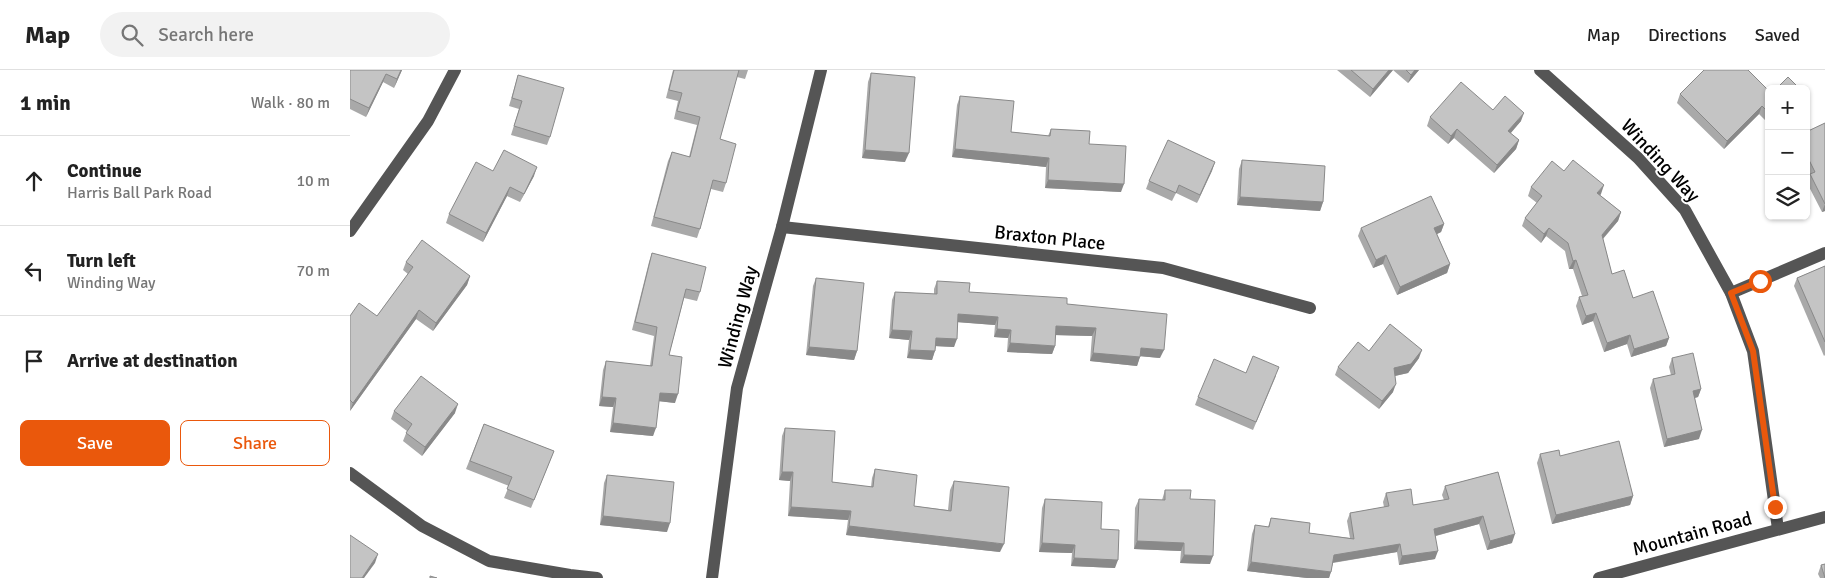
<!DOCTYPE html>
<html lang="en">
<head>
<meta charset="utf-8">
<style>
	:root { --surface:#fff; --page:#f2f2f2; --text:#222; --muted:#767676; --line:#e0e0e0; --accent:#ea580c }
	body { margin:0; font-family:Signika,sans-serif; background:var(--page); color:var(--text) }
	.controls { position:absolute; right:15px; top:15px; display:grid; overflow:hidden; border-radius:8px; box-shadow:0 1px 4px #0004 }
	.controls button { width:45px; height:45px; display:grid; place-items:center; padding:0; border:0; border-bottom:1px solid var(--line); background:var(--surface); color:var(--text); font:25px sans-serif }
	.stop { position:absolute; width:15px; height:15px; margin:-11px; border:4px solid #ea580c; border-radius:50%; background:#fff }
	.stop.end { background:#ea580c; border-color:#fff; box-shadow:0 1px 5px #0008 }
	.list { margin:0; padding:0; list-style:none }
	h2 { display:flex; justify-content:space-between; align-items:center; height:65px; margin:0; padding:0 20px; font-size:21px }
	h2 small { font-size:16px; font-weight:400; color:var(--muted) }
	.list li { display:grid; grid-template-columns:32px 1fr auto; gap:15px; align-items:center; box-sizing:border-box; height:90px; padding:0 20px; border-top:1px solid var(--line) }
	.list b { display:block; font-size:19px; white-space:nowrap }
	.list p { margin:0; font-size:16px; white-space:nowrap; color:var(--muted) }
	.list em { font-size:16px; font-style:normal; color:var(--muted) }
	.actions { display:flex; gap:10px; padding:15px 20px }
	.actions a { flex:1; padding:11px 0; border:1px solid var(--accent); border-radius:8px; text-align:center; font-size:18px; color:var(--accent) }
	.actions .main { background:var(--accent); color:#fff }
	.icon { flex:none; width:28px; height:28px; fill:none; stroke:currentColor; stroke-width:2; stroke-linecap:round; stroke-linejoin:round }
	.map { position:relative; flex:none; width:1475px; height:508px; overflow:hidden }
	header { display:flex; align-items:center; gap:30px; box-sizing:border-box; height:70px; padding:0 25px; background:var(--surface); border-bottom:1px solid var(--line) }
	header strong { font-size:24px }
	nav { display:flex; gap:28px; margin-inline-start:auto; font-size:18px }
	.search { width:350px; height:45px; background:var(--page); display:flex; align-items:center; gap:12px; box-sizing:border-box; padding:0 18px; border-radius:28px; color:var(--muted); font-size:19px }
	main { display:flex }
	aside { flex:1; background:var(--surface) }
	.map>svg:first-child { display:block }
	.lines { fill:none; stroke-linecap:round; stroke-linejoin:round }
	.minor { stroke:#555; stroke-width:12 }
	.wall { fill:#a9a9a9 }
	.shaded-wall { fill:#898989 }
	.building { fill:#c4c4c4; stroke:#898989 }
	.route { stroke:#ea580c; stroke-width:6 }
	.labels { text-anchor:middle; stroke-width:4; stroke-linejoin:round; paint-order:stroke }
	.street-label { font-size:19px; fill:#000; stroke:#fff }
</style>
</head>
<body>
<header>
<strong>Map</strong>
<div class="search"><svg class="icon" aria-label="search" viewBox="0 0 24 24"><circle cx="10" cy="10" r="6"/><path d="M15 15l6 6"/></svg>Search here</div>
<nav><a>Map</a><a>Directions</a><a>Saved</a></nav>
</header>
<main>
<aside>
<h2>1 min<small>Walk · 80 m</small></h2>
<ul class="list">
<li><svg class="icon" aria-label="ahead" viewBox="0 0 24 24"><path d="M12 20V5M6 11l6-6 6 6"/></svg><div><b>Continue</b><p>Harris Ball Park Road</p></div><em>10 m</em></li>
<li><svg class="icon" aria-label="left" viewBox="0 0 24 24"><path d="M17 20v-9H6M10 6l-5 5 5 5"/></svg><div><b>Turn left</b><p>Winding Way</p></div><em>70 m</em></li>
<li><svg class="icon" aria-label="arrive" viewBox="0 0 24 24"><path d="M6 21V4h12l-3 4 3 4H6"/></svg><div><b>Arrive at destination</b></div></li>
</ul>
<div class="actions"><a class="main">Save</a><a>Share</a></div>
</aside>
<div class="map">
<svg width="1475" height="508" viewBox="0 0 1475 508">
	<rect width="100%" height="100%" fill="#fff"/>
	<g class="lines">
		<g class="minor">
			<path d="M1190,0L1288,88L1335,140L1381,223L1403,281L1428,459"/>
			<path d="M432,157L813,198L960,238"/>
			<path d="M0,161L78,51L105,0"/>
			<path d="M1381,223L1475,183"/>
			<path d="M0,403L72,456L139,491L220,505L247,508"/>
			<path d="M362,508L387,318L432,157L471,0"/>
			<path d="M1249,508L1475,447"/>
		</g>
	</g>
	<g class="wall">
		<path d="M0,0H52L44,18L33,12L16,47L0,39Z"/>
		<path d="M323,0H398L395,9L387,7L370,69L376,113L373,122L361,119L350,159L347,168L301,156L318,91L322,82L339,87L347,55L324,49L328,31L316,28Z"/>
		<path d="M987,0H1069L1058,13L1043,0L1020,27Z"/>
		<path d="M521,3L555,92L512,88L518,12Z"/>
		<path d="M168,5L200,67L197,75L161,65L169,39L159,36Z"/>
		<path d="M1419,21V54L1409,44L1374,79L1327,33L1330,24Z"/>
		<path d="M610,26L661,62L698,66L701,59L739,74L771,122L695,118L696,97L602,87L607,35Z"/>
		<path d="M1143,40L1171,51L1160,63L1169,70L1166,79L1144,103L1104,68L1098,74L1077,56L1080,47Z"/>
		<path d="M1475,53V141L1472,142L1457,113L1460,105L1456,99V62Z"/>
		<path d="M892,90L973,132L970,141L887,135L889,99Z"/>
		<path d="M865,92L847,133L826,123L822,131L796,119L799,111Z"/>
		<path d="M143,101L184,106L170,132L157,126L133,172L96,153L99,144Z"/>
		<path d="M1214,101L1251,124L1250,125L1271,142L1268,151L1253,169L1262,204L1319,268L1316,276L1281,287L1277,274L1254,282L1243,251L1232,255L1226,236L1229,227L1232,226L1223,199H1219L1215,181L1196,166L1191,173L1172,156L1175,148L1187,133L1178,126L1181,117Z"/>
		<path d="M1094,154L1091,162L1087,164L1100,194L1097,203L1047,225L1033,194L1023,198L1008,166L1011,158Z"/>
		<path d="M302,183L350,222L347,231L334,228L319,285L325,333L309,331L303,366L260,362L263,337L249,336L253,300L256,291L300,296L304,266L282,260L299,192Z"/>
		<path d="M56,192L120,206L117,215L83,261L66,249L0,341V246H27L58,204L53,200Z"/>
		<path d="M1475,196V285L1474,286L1444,216L1447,208Z"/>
		<path d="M466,208L507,281L504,290L456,285L463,216Z"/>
		<path d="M587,211L619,222L717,234L810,288L790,286L787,296L740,291L742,266L705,265V276L702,284L657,282L658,268L644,267L645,255L608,252L604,277L586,276L582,290L557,288L559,270L539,268L542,230L545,222L584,224V219Z"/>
		<path d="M1019,281L1069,288L1058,303L1045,306L1043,322L1029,339L985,305L988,297Z"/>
		<path d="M1322,288L1351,319L1348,327L1345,328L1349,369L1314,377L1300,318L1303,309L1321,305L1319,297Z"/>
		<path d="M896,303L926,306L903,360L845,335L848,327Z"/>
		<path d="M44,341L105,343L72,386L53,371L57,361L41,349Z"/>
		<path d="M134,354L204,381L181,438L154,428L159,416L116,399Z"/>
		<path d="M435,358L482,412L521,417L522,408L525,399L564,436L598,440L600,420L604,411L650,482L496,465L498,450L438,446L440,411L429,410L432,366Z"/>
		<path d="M1190,384L1210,386L1283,426L1280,435L1202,454L1187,393Z"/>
		<path d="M1148,402L1162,473L1137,480L1129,454L1086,466L1085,489L1049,495L1047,482L983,493L979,508H957L897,501L902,464L905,455L918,457L921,448L959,463L1000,468L997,451L1000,443L1034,437L1033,432L1036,423L1063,435L1094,430L1092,425L1095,416Z"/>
		<path d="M257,405L317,462L250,455L254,413Z"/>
		<path d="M815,420L840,429L860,494L830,493L831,481L784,479L785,438L789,429L812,430Z"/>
		<path d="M695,429L751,459L765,498L721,496L722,483L689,482L692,438Z"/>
		<path d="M1471,495L1475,508H1470L1468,504Z"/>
	</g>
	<g class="shaded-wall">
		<path d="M51,0H52L44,18L47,9Z"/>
		<path d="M1039,0H1043L1020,27L1023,19Z"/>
		<path d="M1065,0H1069L1058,13L1061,5Z"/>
		<path d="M36,4L33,12L16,47L19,38Z"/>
		<path d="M1412,36L1409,44L1374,79L1377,71Z"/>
		<path d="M1174,43L1171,51L1155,70L1158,61Z"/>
		<path d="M1107,59L1104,68L1098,74L1101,66Z"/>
		<path d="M1169,70L1166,79L1144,103L1147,95Z"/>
		<path d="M605,79L699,88L696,97L602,87Z"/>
		<path d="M515,80L559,83L555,92L512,88Z"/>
		<path d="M865,92L862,101L847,133L850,125Z"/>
		<path d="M187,97L184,106L170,132L174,124Z"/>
		<path d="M698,110L774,114L771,122L695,118Z"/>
		<path d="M1254,115L1251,124L1244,132L1247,123Z"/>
		<path d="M160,117L157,126L133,172L136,163Z"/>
		<path d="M890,127L973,132L970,141L887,135Z"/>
		<path d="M1475,134V141L1472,142Z"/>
		<path d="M1271,142L1268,151L1249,173L1252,165Z"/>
		<path d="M1094,154L1091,162L1081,167L1084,158Z"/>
		<path d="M1199,158L1196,166L1191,173L1194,164Z"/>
		<path d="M1036,185L1033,194L1023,198L1026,190Z"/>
		<path d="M1226,190L1223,199H1219L1223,191Z"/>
		<path d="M1100,194L1097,203L1047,225L1050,217Z"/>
		<path d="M120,206L117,215L83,261L86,253Z"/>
		<path d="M69,240L66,249L0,341L3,333Z"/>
		<path d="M1246,243L1243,251L1232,255L1236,246Z"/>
		<path d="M608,244L648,247L645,255L605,252Z"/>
		<path d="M706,256L746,258L742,266L703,265Z"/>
		<path d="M647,259L661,260L658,268L644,267Z"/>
		<path d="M542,260L562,261L559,270L539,268Z"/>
		<path d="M1280,265L1277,274L1254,282L1257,273Z"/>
		<path d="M586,268L607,269L604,277L583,276Z"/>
		<path d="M1319,268L1316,276L1281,287L1284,279Z"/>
		<path d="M660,273L705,276L702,284L657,282Z"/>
		<path d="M459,277L507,281L504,290L456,285Z"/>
		<path d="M791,278L814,280L810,288L788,286Z"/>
		<path d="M560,280L585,281L582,290L557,288Z"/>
		<path d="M1072,280L1069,288L1058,303L1040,307L1044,298Z"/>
		<path d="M743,283L790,287L787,296L740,291Z"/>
		<path d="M1046,314L1043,322L1029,339L1032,331Z"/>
		<path d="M1351,319L1348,327L1340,329L1343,321Z"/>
		<path d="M310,323L328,324L325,333L307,331Z"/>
		<path d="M252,327L266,328L263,337L249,336Z"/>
		<path d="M108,334L105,343L72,386L75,377Z"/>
		<path d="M263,353L306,358L303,366L260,362Z"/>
		<path d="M1352,360L1349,369L1314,377L1317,369Z"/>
		<path d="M432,402H443L440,411L429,410Z"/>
		<path d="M1283,426L1280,435L1202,454L1206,445Z"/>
		<path d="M441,437L501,441L498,450L438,446Z"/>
		<path d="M253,446L320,453L317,462L250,455Z"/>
		<path d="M1133,446L1129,454L1081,467L1084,459Z"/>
		<path d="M499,456L654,474L650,482L496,465Z"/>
		<path d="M1165,464L1162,473L1137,480L1140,471Z"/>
		<path d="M787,471L834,473L831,481L784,479Z"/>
		<path d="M692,473L725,475L722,483L689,482Z"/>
		<path d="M1050,474L1047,482L980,493L984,485Z"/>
		<path d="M1088,481L1085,489L1049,495L1052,486Z"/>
		<path d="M28,484L25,493L14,508H12Z"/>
		<path d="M834,485L863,486L860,494L830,493Z"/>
		<path d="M724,488L768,490L765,498L721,496Z"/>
		<path d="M901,492L981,502L979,508H957L897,501Z"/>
	</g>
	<g class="building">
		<path d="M0,0H51L47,9L36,4L19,38L0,29Z"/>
		<path d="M324,0H389L370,69L386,74L376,113L363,110L350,159L304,147L322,82L340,87L350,47L327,41L332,23L319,20Z"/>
		<path d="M1001,0H1039L1023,19Z"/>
		<path d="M1056,0H1065L1061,5Z"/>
		<path d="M1354,0H1398L1419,21V43L1412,36L1377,71L1330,24Z"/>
		<path d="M521,3L565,7L559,83L515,80Z"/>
		<path d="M168,5L214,18L200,67L164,56L172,31L162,28Z"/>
		<path d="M1438,7L1450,19H1426Z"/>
		<path d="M1111,12L1143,40L1155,26L1174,43L1158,61L1169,70L1147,95L1107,59L1101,66L1080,47Z"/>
		<path d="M610,26L664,31L661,62L700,66L701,59L740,61L739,74L776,76L774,114L698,110L699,88L605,79Z"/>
		<path d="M1475,53V134L1460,104L1465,102L1456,84V62Z"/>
		<path d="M818,70L865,92L850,125L829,115L826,123L799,111Z"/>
		<path d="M154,80L187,97L174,124L160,117L136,163L99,144L126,92L143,101Z"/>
		<path d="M892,90L975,96L973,132L890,127Z"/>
		<path d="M1223,90L1254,115L1247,123L1271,142L1252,165L1262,204L1274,200L1283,228L1303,221L1319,268L1284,279L1280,265L1257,273L1246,243L1236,246L1229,227L1238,225L1226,190L1223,191L1218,173L1199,158L1194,164L1175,148L1192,126L1181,117L1202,91L1214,101Z"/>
		<path d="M1081,126L1094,154L1084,158L1100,194L1050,217L1036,185L1026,190L1011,158Z"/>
		<path d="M72,170L120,206L86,253L69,240L3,333L0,330V246L9,233L27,246L63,197L56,192Z"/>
		<path d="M302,183L356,197L350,222L336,219L319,285L332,287L328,324L310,323L306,358L263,353L266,328L252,327L256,291L302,296L307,257L285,252Z"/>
		<path d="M1475,196V272L1447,208Z"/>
		<path d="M466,208L514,213L507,281L459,277Z"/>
		<path d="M587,211L620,213L619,222L717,228V234L817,244L814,280L791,278L790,287L743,283L746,258L706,256L705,276L660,273L661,260L647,259L648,247L608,244L607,269L586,268L585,281L560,280L562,261L542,260L545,222L587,224Z"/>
		<path d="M1040,254L1072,280L1061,294L1044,298L1046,314L1032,331L988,297L1008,272L1019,281Z"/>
		<path d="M1343,283L1351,319L1343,321L1352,360L1317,369L1303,309L1325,304L1322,288Z"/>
		<path d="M903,286L929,297L906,352L848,327L864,289L896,303Z"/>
		<path d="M71,306L108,334L75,377L56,363L62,354L44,341Z"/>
		<path d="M134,354L204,381L184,430L157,419L162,407L120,391Z"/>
		<path d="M435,358L485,361L482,412L523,417L525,399L567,405L564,436L601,441L604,411L659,417L654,474L499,456L501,441L441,437L443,402H432Z"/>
		<path d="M1269,371L1283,426L1206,445L1190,384L1209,380L1210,386Z"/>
		<path d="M1148,402L1165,464L1140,471L1133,446L1084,459L1088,481L1052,486L1050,474L984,485L981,502L901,492L905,455L919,457L921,448L960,453L959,463L1004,469L1000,443L1039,436L1036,423L1061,419L1063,435L1099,429L1095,416Z"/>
		<path d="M257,405L324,412L320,453L253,446Z"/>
		<path d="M815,420H841L840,429L865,430L863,486L834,485V473L787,471L789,429L815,430Z"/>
		<path d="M695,429L752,432L751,459L769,460L768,490L724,488L725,475L692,473Z"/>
		<path d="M0,465L28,484L12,508H0Z"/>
		<path d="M1475,494V508L1471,495Z"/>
		<path d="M80,506L87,508H80Z"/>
	</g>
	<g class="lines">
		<path class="route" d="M1410,211L1381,223L1403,281L1425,437"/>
	</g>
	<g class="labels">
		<g class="street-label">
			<text transform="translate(1311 90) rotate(47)" y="7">Winding Way</text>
			<text transform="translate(700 167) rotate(6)" y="7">Braxton Place</text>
			<text transform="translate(387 247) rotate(-75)" y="7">Winding Way</text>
			<text transform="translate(1342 463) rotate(-15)" y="7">Mountain Road</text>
		</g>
	</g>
</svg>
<div class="controls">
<button>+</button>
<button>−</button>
<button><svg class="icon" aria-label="layers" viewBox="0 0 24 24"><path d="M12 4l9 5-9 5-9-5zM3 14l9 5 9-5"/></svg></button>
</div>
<div class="stop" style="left:1410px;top:211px"></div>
<div class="stop end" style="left:1425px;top:437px"></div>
</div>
</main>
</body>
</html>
